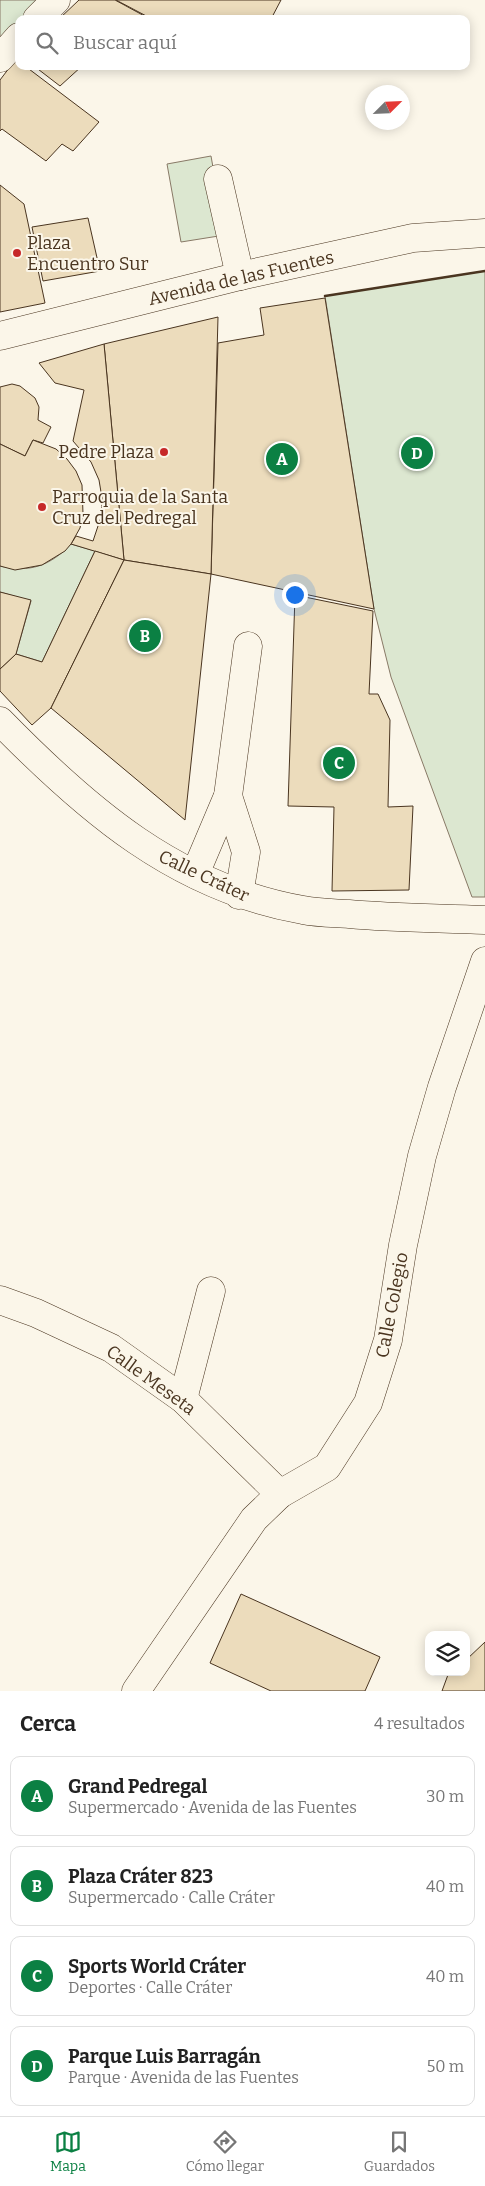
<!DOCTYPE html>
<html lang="es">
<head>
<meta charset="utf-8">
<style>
	:root { --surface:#fff; --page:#f2f2f2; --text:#222; --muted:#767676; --line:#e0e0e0; --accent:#0b8043 }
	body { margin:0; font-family:Bitter,serif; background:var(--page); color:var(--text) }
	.controls { position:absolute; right:15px; bottom:15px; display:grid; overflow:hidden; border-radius:10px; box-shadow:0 2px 12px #0003 }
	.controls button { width:45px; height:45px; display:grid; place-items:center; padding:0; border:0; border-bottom:1px solid var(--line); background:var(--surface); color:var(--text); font:25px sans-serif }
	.compass { position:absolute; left:365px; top:85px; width:45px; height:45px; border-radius:50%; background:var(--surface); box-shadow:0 2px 12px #0003; rotate:66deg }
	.you { position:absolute; left:294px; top:594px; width:18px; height:18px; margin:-12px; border:4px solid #fff; border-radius:50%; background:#1a73e8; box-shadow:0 0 0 8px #1a73e833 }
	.badge { display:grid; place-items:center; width:32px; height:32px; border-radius:50%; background:var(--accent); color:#fff; font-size:16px; font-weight:700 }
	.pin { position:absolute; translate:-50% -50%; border:2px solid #fff; box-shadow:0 1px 5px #0006 }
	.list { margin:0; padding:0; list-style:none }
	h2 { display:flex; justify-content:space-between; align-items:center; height:65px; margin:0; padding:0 20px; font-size:21px }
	h2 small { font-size:16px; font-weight:400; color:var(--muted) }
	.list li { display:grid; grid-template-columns:32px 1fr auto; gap:15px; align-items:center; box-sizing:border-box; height:80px; margin:0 10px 10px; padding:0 10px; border:1px solid var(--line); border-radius:10px }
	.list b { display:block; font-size:19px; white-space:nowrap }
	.list p { margin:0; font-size:16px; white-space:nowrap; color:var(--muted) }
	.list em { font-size:16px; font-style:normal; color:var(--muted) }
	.icon { flex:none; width:28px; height:28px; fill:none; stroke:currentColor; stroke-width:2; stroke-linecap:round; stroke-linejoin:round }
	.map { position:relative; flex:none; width:485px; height:1691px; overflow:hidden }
	.search { position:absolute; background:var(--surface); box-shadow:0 2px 12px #0003; left:15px; right:15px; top:15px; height:55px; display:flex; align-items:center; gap:12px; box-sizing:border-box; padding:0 18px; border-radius:10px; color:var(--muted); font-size:19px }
	.sheet { height:425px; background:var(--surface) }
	nav { display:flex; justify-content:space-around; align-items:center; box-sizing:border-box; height:70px; border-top:1px solid var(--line); background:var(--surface); font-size:14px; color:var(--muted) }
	nav a { display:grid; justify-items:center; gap:2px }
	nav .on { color:var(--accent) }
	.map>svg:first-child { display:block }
	.green { fill:#dce7d0; stroke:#887966 }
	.building { fill:#ecdcbc; stroke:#4a3520 }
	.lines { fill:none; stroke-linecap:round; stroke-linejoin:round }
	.minor-casing { stroke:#4a3520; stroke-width:29 }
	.minor { stroke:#fbf6e9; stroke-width:28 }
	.wall { stroke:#4a3520; stroke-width:2.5 }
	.poi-dot { fill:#c62828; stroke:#fbf6e9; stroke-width:2 }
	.labels { text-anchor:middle; stroke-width:4; stroke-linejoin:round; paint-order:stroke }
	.poi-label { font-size:18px; fill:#4a3520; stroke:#fbf6e9; text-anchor:start }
	.street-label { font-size:18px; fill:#4a3520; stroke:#fbf6e9 }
</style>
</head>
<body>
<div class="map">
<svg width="485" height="1691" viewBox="0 0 485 1691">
	<rect width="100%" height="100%" fill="#fbf6e9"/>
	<g class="green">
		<path d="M0,0H43L25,19H19V25L0,44Z"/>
		<path d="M211,156L225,235L181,242L167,164Z"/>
		<path d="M485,271V897H472L391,677L374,609L325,296Z"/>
		<path d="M71,544L95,551L42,662L16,654L31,601L0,592V566C30,573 50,566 71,544Z"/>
	</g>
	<g class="building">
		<path d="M79,0H115L150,19H59Z"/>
		<path d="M116,0H281L271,19H152Z"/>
		<path d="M16,59L19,61V66H25L99,122L73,151L62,144L46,161L2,129L0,131V80Z"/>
		<path d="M34,66H82L60,86Z"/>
		<path d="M0,185L24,204L45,303L0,312Z"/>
		<path d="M88,218L100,271L43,281L32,227Z"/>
		<path d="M325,298L374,609L211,574L218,343L264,335L260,308Z"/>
		<path d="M218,317L211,574L124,560L104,344Z"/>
		<path d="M104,344L124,560L71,544L76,536L93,541L101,517L102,498L99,480L91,462L73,441L84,390L55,383L39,363Z"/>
		<path d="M12,384L20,386L35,398L39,407L38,420L51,427L43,443L33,440L25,456L0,444V387Z"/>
		<path d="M33,440L56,449L67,459L76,471L82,485L83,514L80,528L71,544L65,551L42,565L15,570L0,566V444L25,456Z"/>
		<path d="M95,551L124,560L51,708L32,725L0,691V669L16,654L42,662Z"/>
		<path d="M124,560L211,574L185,820L51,708Z"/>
		<path d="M0,592L31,600L16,654L0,669Z"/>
		<path d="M295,595L373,611L369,694H378L390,720L388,807L413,806L409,890L332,891L334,807L288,806Z"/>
		<path d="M241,1594L380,1657L365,1691H271L210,1663Z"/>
		<path d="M485,1642V1691H442L449,1672H466V1660Z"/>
	</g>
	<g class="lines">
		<g class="minor-casing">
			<g id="minor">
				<path d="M37,19L56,0"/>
				<path d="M0,58L19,37"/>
				<path d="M218,179L240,276"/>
				<path d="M0,336L240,276L413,238L485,233"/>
				<path d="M0,721C87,810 177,888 303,910C318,913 334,913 349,914C394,918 440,918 485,920"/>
				<path d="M228,796L246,852L239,895"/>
				<path d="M195,874L228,796L248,646"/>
				<path d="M0,1300L36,1313L111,1348L183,1399L280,1494"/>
				<path d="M183,1399L211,1291"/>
				<path d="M136,1691L254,1519L280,1494L327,1467L368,1403L388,1340L403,1245L422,1156L442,1087L485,961"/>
			</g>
		</g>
		<use href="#minor" class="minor"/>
		<path class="wall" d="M325,296L485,271"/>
	</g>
	<g class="poi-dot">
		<circle cx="17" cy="253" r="5"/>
		<circle cx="164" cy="452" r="5"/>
		<circle cx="42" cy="507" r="5"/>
	</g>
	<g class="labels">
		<g class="poi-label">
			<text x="27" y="249">Plaza<tspan x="27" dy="21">Encuentro Sur</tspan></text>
			<text x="154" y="458" text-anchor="end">Pedre Plaza</text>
			<text x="52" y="503">Parroquia de la Santa<tspan x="52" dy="21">Cruz del Pedregal</tspan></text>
		</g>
		<g class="street-label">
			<text transform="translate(241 278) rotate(-13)" y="6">Avenida de las Fuentes</text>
			<text transform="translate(204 876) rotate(25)" y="6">Calle Cráter</text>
			<text transform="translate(392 1305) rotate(-79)" y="6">Calle Colegio</text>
			<text transform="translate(151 1380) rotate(36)" y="6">Calle Meseta</text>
		</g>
	</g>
</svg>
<div class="controls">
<button><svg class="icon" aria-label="layers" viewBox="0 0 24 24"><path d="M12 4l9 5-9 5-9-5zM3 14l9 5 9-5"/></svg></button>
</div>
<svg class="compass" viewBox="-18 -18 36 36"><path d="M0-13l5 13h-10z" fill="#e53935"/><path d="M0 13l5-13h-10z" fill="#767676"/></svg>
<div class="you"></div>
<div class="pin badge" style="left:282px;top:459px">A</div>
<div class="pin badge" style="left:145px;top:636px">B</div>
<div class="pin badge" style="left:339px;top:763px">C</div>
<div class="pin badge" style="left:417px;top:453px">D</div>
<div class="search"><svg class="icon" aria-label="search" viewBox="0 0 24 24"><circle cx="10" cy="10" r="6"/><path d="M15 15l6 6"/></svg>Buscar aquí</div>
</div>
<section class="sheet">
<h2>Cerca<small>4 resultados</small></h2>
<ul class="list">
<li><span class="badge">A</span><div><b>Grand Pedregal</b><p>Supermercado · Avenida de las Fuentes</p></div><em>30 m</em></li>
<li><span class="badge">B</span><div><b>Plaza Cráter 823</b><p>Supermercado · Calle Cráter</p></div><em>40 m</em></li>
<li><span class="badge">C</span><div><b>Sports World Cráter</b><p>Deportes · Calle Cráter</p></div><em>40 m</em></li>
<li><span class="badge">D</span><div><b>Parque Luis Barragán</b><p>Parque · Avenida de las Fuentes</p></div><em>50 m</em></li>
</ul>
</section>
<nav>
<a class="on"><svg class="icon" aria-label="map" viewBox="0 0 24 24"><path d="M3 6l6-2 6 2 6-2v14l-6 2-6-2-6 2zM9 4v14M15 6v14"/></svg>Mapa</a>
<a><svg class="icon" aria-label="directions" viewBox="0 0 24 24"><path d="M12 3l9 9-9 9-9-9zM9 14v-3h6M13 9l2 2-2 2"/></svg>Cómo llegar</a>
<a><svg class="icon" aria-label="saved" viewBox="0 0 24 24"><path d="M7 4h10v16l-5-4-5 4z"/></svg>Guardados</a>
</nav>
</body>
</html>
